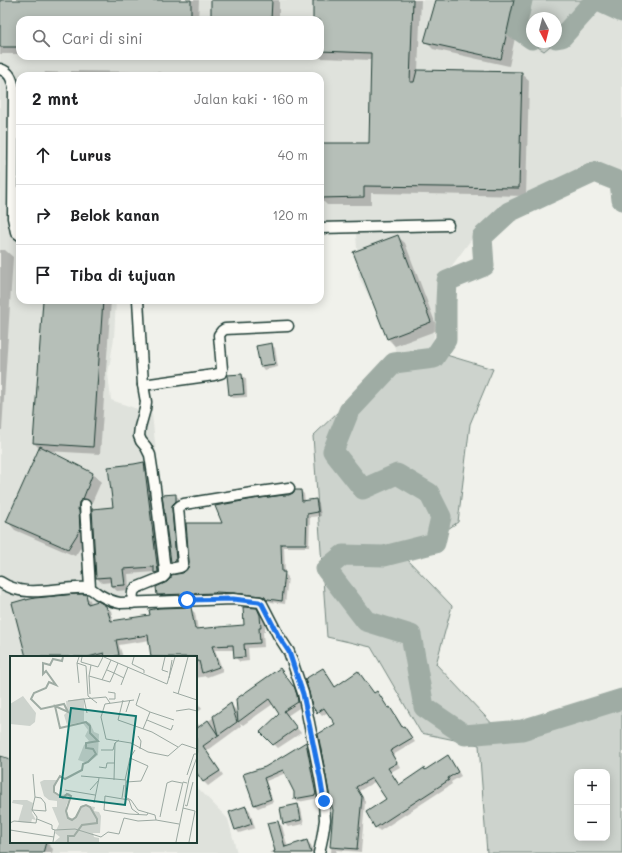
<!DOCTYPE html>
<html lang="id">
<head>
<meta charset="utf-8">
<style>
	:root { --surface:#fff; --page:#f6f6f6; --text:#202124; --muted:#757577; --line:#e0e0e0 }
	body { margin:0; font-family:Mali,sans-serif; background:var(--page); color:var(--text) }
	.controls { position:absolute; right:12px; bottom:12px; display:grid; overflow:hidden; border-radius:8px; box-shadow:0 2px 10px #0003 }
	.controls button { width:36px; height:36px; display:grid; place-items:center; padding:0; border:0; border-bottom:1px solid var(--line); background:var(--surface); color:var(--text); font:20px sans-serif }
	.compass { position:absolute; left:526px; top:12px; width:36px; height:36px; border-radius:50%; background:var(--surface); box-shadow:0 2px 10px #0003; rotate:173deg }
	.stop { position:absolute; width:12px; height:12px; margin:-9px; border:3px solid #1a73e8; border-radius:50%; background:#fff }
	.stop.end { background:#1a73e8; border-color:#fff; box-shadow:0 1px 4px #0008 }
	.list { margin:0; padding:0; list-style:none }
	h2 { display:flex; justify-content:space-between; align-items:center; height:52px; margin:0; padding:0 16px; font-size:17px }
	h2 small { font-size:13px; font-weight:400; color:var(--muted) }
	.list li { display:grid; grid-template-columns:26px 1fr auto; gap:12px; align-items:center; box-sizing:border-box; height:60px; padding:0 16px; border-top:1px solid var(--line) }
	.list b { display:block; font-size:15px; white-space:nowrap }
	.list em { font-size:13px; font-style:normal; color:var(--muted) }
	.icon { flex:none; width:22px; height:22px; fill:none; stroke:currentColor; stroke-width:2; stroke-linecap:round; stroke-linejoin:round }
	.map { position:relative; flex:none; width:622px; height:853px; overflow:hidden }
	.search { position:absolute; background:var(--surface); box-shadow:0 2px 10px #0003; left:16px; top:16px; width:308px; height:44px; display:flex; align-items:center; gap:10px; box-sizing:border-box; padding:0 14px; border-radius:12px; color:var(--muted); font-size:15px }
	.panel { position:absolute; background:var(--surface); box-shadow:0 2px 10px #0003; left:16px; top:72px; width:308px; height:232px; border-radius:12px }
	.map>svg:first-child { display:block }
	.built { fill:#dfe2dc; fill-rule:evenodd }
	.green { fill:#cdd3cd; stroke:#768880; fill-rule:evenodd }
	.shadow { fill:#0003 }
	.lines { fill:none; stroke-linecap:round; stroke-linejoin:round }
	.river { stroke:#9faca4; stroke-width:21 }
	.building { fill:#b6bfb8; stroke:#1f3d34 }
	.minor-casing { stroke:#1f3d34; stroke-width:13 }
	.minor { stroke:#fdfcf7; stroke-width:10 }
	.route { stroke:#1a73e8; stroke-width:5 }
	.inset-river { fill:none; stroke:#9faca4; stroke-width:2 }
	.inset-road { fill:none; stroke:#9ca9a2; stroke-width:1 }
	.view { fill:#0f766e; fill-opacity:0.15; stroke:#0f766e; stroke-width:2 }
	.inset-edge { fill:none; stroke:#1f3d34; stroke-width:2 }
</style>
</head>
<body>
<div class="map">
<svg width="622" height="853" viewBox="0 0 622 853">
	<rect width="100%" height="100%" fill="#f0f1eb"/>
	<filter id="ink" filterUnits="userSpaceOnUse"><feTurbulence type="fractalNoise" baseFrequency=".025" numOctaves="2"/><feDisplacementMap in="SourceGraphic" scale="8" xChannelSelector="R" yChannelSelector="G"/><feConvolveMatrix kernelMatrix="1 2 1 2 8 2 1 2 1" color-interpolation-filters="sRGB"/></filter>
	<g filter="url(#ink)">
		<path class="built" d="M0,0H532L521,36L544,51L555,42H556V41L589,13L622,7V173L591,168L487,218L437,286L433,351L398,354L359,277L356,234H320V76H20V300H116L114,338L108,374L111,400L152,414L168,567L110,604L121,657H11V842H196V786L228,819L237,853H0ZM20,20H320V56H20Z"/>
		<g class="green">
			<path d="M532,0H622V7L589,13L556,41V18H532V42H555L544,51L521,36Z"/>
			<path d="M433,351L493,369L470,424L458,522L406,558L452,606L436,664L498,730L622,693V853H487L479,745L421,733L371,647L327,637L313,436L398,354ZM577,772H607V838H577Z"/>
		</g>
		<g class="shadow">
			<path d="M0,0H199L198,20H20V54H0Z"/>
			<rect x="212" y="0" width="67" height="20"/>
			<path d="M314,0H421L418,71L521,73L529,80L526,196L371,193V205H327L320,198V144H370L372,60L321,58L319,56H320V20H314Z"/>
			<path d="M437,0H523L509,66L433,49L426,42Z"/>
			<path d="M94,56H198V58Z"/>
			<path d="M218,56H278V59L220,58Z"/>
			<path d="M71,71L161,72L165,76H44L45,72L71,73Z"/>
			<path d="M397,236L405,243L438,330L395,346L388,339L354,252Z"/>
			<path d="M0,250H5L13,257L2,430H0Z"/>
			<path d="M44,300H111L100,454L47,451L93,474L101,482L90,507L87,538L75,556L15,530L8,522L40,449L34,443Z"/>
			<path d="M272,345L275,348L278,367L264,370L261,366L257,347Z"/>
			<path d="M242,375L246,379L247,397L233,398L230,395Z"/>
			<path d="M144,463L149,468L163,577L160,578L155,572L128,574L129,590L117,591L112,586V582L102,583L97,578L93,510L114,508Z"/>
			<path d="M301,491L304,494L305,501L316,500L319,504L321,516L310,517L309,547H284L285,574L288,577L285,604L271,602L265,599L238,596L162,598L158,595L183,574L224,524L290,496Z"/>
			<path d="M175,495L179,498V565H175L172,562L164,496Z"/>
			<path d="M85,596L90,600L91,604L106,607L111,611L113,622L190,608L195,613L198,630L245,626L256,609L261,614L265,621V632H263L264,647L248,648L249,661L240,662L235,657V650H215L223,671L207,677L206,676L196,678V657H152L150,640L119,645L123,657H27L26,601Z"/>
			<path d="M323,669L326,673L336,688L374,694L380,696L389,709V708L393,712L403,727L407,731L415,742L393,755L400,767L391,772L400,785L425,771L447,756L451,760L461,776L451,782L452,784L380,831L376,827L387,799L376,781L359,791L365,801L361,852L336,850L337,853H331L334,810L336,724L328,712L322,716L313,706Z"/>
			<path d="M280,670L298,691L302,706L287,716L301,733L278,748L262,732L280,714L273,704L243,725L240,723L241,726L207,751L223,775L208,786L204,782L196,770V721L200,727L231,705L235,709L238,715Z"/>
			<path d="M196,701L202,709L196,713Z"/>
			<path d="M306,743L309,746L319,798L298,802L295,799V792L286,773L266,781L273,802L258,808L254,805L265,768Z"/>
			<path d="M0,757L11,760V842H46L53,849L52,853H0Z"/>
			<path d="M298,806L301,809L304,824L288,827L284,823Z"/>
			<path d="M246,807L250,811L255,828L239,833L236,829Z"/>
			<path d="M277,822L282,826L288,848L307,841L311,845L314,853H269L276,850Z"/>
		</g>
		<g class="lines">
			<g class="river">
				<path d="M522,0L516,28L532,39"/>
				<path d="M596,0L622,12"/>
				<path d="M556,38L562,37L595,0"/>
				<path d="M622,200L620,182L595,172L509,212L482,237L484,266L447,281L446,302V340L434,358L394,363L349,411L333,451L363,489L397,474L429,493L441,517L435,543L384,556L343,555L326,569L366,621L411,635L424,707L465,735L522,730L622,699"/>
			</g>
		</g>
		<g class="building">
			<path d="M0,0H191V20H20V47H0Z"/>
			<path d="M211,0H272L271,20H211Z"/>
			<path d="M313,0H413L410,82H414L417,70L522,72L519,188L364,186V197L320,198V143H369L371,53L320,51V20H313Z"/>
			<path d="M436,0H514L501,59L424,42Z"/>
			<path d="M398,235L431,322L387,339L353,252Z"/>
			<path d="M43,300H103L93,447L33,443Z"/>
			<path d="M272,343L275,364L260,366L256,346Z"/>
			<path d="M242,374L244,394L229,395L227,375Z"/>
			<path d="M40,446L93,473L83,499L79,502L78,510H79L80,530L68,549L6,522Z"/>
			<path d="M144,462L158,572L154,573V567L123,569L125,585L111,586L110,577L96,578L92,509L113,507L108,467L134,464Z"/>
			<path d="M295,490H301L302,501L316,499L318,512L307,514L306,544H281L282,572H285L282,601L268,599L267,601L265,597L261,596L234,593L216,592L215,593L157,595L156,587L167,582L171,578V575L183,573L188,568L189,562L186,523H222L215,506L253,499L284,495H289L293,493Z"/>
			<path d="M176,494V501L172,505V509L176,561L171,562L162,495Z"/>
			<path d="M76,594H86L88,604L98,601L106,606L111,621L150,615L149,610L159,608L191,607L195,629L244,625L243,607L257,608L260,615L261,628H259L260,643L244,644L245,657L234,658L233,645L212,646L219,667L202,673L199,661H196V657H151L148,635L116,640L119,655L112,657H105L104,653L88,657H26L12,603L26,599V600L35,598Z"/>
			<path d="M280,668L293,686H294L297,695L298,702L284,711L297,728L273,745L260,732L279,714L269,699L238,722L236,699Z"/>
			<path d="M323,668L335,687L358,671L374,693L377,691L388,708L390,707L402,727L404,726L412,738L390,751L397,763L388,768L399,785L424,768L425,770L448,755L458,772L448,778L449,780L375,828L366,812L386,799L372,778L356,787L362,797L357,849L330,847L333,810L331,803L326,776L318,734L335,724L324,708L317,713L312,706L309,692L305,679Z"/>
			<path d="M231,703L237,722L203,746L220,771L203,782L196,772V729L208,720L218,735L213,716Z"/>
			<path d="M306,742L316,795L294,799V792L283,770L264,778L271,799L254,805L243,774L265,767Z"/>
			<path d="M0,756L11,759V842H46L43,853H0Z"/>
			<path d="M298,804L301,820L283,824L280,808Z"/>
			<path d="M246,806L252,824L235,830L229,812Z"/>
			<path d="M278,821L285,847L307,840L311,853H274V851H275L267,823Z"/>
		</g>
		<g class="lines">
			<g class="minor-casing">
				<g id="minor">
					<path d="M0,69C10,72 12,79 14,88L13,218L16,232L20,235"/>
					<path d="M320,228L448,225"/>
					<path d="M143,385L214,375L221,373L222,369L219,335L222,331L225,329L288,326"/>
					<path d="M85,505L90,588"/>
					<path d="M165,570L180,567L182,566L183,563L178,508L180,506L184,504L252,493L289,488"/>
					<path d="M0,582C27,600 58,586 87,588C91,588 94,591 98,594C105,598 112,602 120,603L233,599L260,602L262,604L278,635L289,652L303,693L320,777L324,801L325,820L322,839L319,853"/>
					<path d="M132,603L133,592L136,588L163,577L165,575V570L155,488L150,455L146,447L141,441L139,436L140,427L145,409L146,402L143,385L138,300"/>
				</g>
			</g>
			<use href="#minor" class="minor"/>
		</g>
	</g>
	<g class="lines" filter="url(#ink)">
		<path class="route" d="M187,600L233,599L259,602L262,604L278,635L289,652L303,694L320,777L324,801"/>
	</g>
	<g transform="translate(10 656)">
		<rect width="187" height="187" fill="#f0f1eb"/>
		<path d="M13,40L26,57L25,66L20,70L0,68V48ZM74,42V65L80,67L84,76L89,78L88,99L78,107L68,104L74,89L79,85L75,80L78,74L72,66L57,69L54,59L57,56L56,45ZM34,124H48L43,136L49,140L59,137L61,139L56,150L58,161L64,163L72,149L85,151L84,155L89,156L91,160L90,177H83L84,181L89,182V186H44L50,181L45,177L49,168L42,151H47V145L39,144L34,140L30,126ZM3,144H17L23,147L22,157L26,164L22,163L21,167L8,166L13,149L2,147Z" fill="#cdd3cd"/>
		<path class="inset-river" d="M53,1L52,5L43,3L40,9L33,7V18L36,15L46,29L39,26L36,32L24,37L21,43L31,53L54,48L58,56L45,50L50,72L76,66L80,70V77L88,85L76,87V92L83,93L86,98L78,106L73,108L72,114L55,123L50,120L44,130V136L53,142L57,138L61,140L56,155L58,162L62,164L66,161L71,151L76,149L80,151L87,163V167L72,169L64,180H58V186"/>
		<path class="inset-road" d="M69,1L67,7L76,10L78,40L87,47M72,1L71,6L88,11L93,1M94,1L157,28L165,1M124,1L122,8L134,14V17M155,1L152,14L158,16M67,7L69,27M108,7L104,17L114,22M81,9L79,20L100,26L104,17L97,14M79,20L80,38M159,22L162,4M92,24L101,4M111,29L118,11M98,36L105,37V43H99M163,36L187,44M130,37L126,49L140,56L133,73M168,38L178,1M113,44L108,64L142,76L168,91M124,44L95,48L91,61L96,83L121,87L138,96L158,100L172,88L187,93M58,45L74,43M166,55L179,53L187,55M116,56L120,44M140,56L164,64M77,57L74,43L96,41L100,47M137,64L161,74L163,69M128,80L131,85L130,93M91,94H103L105,87M89,111L96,112L97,107H105M177,119L184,98H187M71,120L116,124L115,141L121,144L128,154L145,159L146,164L169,168M104,124L105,87L109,84M115,124L120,102L125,94M116,126L131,125L138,110L120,102M55,134L85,139M80,134L89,124M112,142L114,129M84,147L89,122M175,149L177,150L183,126M173,152L185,155L179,186M22,154L36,155L35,147L31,142L25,141M166,155L173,126L177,127M129,158L122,153L119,144L95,140L94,154L119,158L137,159L138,157M150,161L157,127L162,125L172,127M27,163L42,169V173L45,174L43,186M0,167L4,165L26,167L27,161L22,154L25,141L23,118M0,174L44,181M45,174L65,173L91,181L98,176L109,178L114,162L128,165L146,164M166,186L179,123L187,101"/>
		<path class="view" d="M61,52L126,60L115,149L50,141Z"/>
		<rect width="187" height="187" class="inset-edge"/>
	</g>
</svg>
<div class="controls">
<button>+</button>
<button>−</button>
</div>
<svg class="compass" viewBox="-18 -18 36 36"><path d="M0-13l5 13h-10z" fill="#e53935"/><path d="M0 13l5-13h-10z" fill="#757577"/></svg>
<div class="stop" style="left:187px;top:600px"></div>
<div class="stop end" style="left:324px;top:801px"></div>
<div class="search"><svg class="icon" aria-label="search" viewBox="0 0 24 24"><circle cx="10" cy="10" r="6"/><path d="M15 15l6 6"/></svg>Cari di sini</div>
<section class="panel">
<h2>2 mnt<small>Jalan kaki · 160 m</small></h2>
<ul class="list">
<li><svg class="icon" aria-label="ahead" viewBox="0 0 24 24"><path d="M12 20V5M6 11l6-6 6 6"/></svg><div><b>Lurus</b></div><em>40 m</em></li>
<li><svg class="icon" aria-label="right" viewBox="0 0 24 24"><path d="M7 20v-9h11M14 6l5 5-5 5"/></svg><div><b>Belok kanan</b></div><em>120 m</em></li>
<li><svg class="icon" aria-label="arrive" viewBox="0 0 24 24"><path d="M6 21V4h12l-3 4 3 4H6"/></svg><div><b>Tiba di tujuan</b></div></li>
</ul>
</section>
</div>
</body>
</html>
